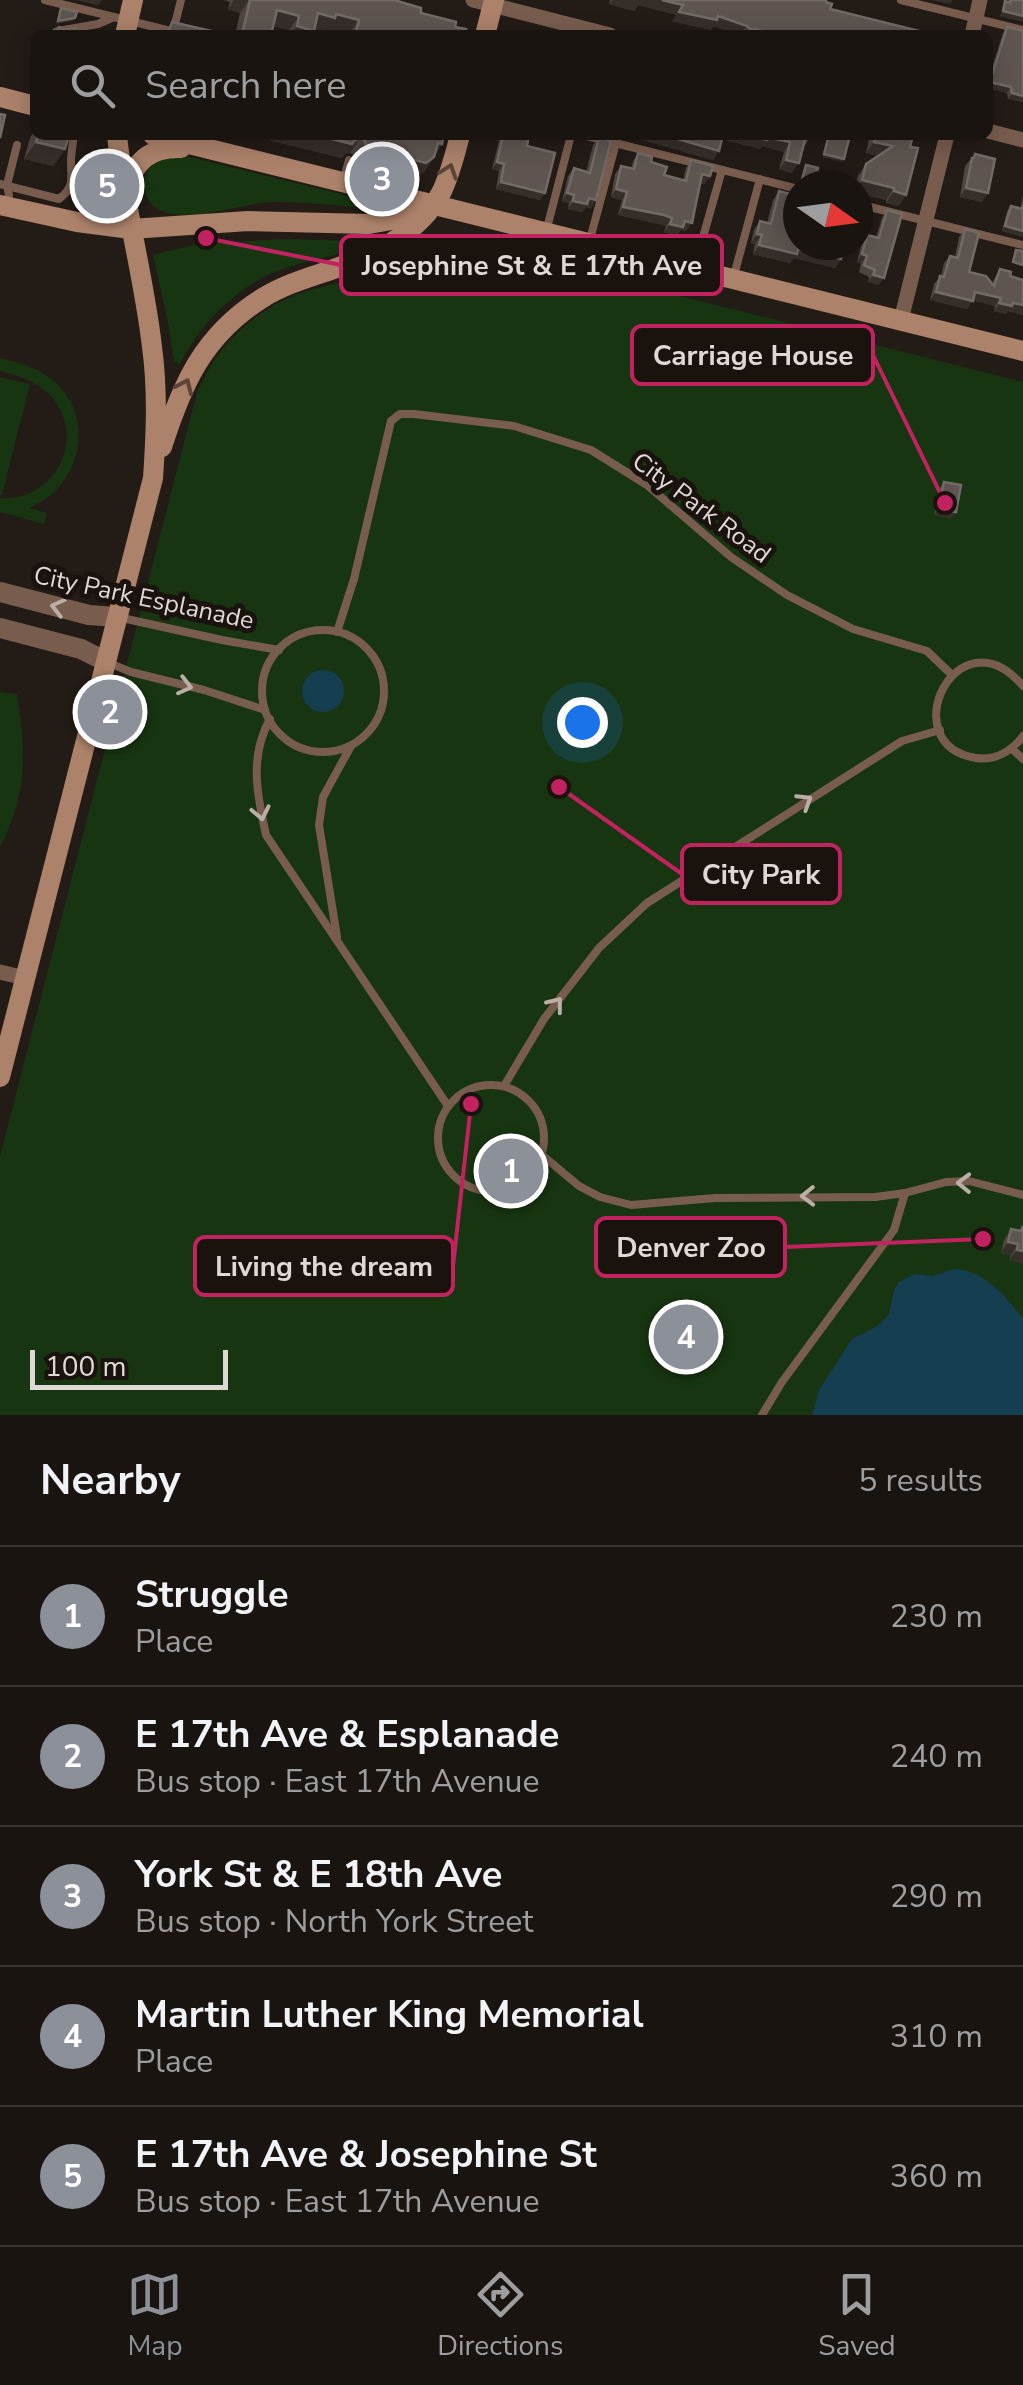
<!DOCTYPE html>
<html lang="en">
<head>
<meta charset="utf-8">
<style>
	:root { --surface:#1a1410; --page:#231d19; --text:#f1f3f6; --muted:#9f9e9f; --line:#383330; --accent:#8c9099 }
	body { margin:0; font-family:"Nunito Sans",sans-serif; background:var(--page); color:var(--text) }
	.compass { position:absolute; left:783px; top:170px; width:90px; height:90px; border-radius:50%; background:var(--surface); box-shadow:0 5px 25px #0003; rotate:104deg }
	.scale { position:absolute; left:30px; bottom:25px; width:198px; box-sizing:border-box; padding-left:10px; border:5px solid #dfd9d6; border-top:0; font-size:28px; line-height:35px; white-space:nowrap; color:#dfd9d6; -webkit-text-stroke:8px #1a120d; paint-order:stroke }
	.you { position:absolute; left:582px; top:722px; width:35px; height:35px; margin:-25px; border:8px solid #fff; border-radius:50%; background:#1a73e8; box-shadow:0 0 0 15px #1a73e833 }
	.badge { display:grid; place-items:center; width:65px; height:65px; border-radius:50%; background:var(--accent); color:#fff; font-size:32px; font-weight:700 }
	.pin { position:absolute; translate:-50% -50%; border:5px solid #fff; box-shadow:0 2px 10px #0006 }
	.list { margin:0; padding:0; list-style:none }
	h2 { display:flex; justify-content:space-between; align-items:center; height:130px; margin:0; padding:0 40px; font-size:42px }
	h2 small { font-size:32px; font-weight:400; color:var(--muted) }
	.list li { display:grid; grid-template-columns:65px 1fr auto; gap:30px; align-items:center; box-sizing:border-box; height:140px; padding:0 40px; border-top:2px solid var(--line) }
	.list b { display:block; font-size:38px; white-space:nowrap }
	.list p { margin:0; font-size:32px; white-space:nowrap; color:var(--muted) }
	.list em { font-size:32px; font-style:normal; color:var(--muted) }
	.icon { flex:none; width:55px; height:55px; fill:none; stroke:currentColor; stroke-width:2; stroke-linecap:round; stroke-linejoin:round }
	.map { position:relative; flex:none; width:1023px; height:1415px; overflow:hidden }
	.search { position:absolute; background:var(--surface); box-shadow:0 5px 25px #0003; left:30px; right:30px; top:30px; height:110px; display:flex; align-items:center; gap:25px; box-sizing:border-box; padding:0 35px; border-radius:15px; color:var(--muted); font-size:38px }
	.sheet { height:830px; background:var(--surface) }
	nav { display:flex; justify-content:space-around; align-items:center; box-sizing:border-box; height:140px; border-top:2px solid var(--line); background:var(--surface); font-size:28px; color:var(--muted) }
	nav a { display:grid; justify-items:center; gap:5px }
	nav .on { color:var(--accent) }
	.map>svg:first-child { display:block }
	.green { fill:#183511 }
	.water { fill:#153f50 }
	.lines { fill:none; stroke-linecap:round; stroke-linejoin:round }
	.service { stroke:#785d4f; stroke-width:8 }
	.minor { stroke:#785d4f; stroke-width:15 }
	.tertiary { stroke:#785d4f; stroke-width:20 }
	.secondary { stroke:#ac826a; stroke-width:20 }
	.wall { fill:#4e4540 }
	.shaded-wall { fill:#362e29 }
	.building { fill:#5e5550; stroke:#726a65; stroke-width:2.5 }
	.oneway { stroke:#5c4437 }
	.oneway2 { stroke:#bbaea7 }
	.labels { text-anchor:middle; stroke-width:10; stroke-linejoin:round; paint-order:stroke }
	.street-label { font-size:25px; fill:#dfd9d6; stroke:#1a120d }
	.leader { fill:none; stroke:#c32261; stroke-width:4 }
	.callout-dot { fill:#c32261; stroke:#1a120d; stroke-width:4 }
	.callout { fill:#1a120d; stroke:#c32261; stroke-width:4 }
	.callout-label { font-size:28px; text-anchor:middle; font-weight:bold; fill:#dfd9d6 }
</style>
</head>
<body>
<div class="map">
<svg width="1023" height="1415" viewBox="0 0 1023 1415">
	<rect width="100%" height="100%" fill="#231b16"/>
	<g class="green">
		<path d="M182,155L365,200L377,203L378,208C363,209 347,206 332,205C311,203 290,202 270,202C239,203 163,234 146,196C141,183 146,171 154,160Z"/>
		<path d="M285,239L356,241V247C334,257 311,260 288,267C240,283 203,320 180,364L174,362L168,322L153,255L198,244Z"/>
		<path d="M427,241L477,245L1023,382V1415H0V1156L196,396C214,349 251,312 298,294C317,287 338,284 358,277C382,267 404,253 427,241Z"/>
		<path d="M0,358C21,363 41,368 57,384C97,423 78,489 29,508L47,513L44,524L0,512V498C56,502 89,435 49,394C35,380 18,376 0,371Z"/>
		<path d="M0,377L30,384L2,495L0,494Z"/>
		<path d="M0,692L17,694C26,753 28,793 0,847Z"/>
	</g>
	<g class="water">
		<circle cx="323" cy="691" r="21"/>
		<path d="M953,1269C985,1270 1005,1296 1023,1319V1415H812L819,1390L852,1339L878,1326L889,1314L894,1290L899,1282L915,1274L933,1276Z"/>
	</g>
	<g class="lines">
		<g class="service">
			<path d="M45,0L187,35"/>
			<path d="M901,0L1023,30"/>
			<path d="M58,31L98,24L114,17"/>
			<path d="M173,32L181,0"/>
			<path d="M583,135L798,189"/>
			<path d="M344,178L349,160"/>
			<path d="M0,184L59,199C75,187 71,179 71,161C71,153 73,143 74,135"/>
			<path d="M7,203L9,195L7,185L17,145"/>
			<path d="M858,204L1023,245"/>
			<path d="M546,232L571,135"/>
			<path d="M589,243L616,143"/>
			<path d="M694,269L722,170"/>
			<path d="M733,279L760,179"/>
			<path d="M122,618L222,640L279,650"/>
			<circle cx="323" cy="691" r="61"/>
			<path d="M337,632L354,579L391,421L400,414H414L514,426L591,450L647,485L731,557L787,595L853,629L927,651L952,675"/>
			<path d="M109,663L131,672L204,690L265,710"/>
			<path d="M1023,686C957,609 892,745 976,758C995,761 1012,751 1023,736"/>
			<path d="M270,719C249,757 257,795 266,835L448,1106"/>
			<path d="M1012,749L1023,759"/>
			<path d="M337,937L319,825L323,797L351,746"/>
			<circle cx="491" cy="1138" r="53"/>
			<path d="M504,1086L544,1019L599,948L647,903L902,741L940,730"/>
			<path d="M542,1155L579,1186L600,1197L631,1205L715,1198L875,1197L905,1193L946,1182L969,1181L1023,1195"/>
			<path d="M762,1415L782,1382L894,1230L905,1193"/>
		</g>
		<g class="minor">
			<path d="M473,0L610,35"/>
			<path d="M972,35L980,0"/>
			<path d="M988,131L1023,140"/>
			<path d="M901,320L947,135"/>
			<path d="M0,972L25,978"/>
		</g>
		<g class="tertiary">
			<path d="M0,592L89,615L116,617"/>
			<path d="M0,628L81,649L105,661"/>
		</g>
		<g class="secondary">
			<path d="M125,35L133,0"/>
			<path d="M485,35L494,0"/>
			<path d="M0,97L35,106"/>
			<path d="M153,135L1023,351"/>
			<path d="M123,190C137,162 147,147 181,148"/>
			<path d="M0,205L77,222L131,229L248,221L369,224L397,219L423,210"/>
			<path d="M162,447C182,384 203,336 261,299C283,285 307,278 331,270C373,255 419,234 441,193C450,175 455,154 460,135"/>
			<path d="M0,1077L153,478C156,434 158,391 152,347C144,276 124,207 117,135"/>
		</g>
	</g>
	<g class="wall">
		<path d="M224,0H394L421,13L455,27L464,35H349L327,29L325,32L314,29L311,35H288L289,30L273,26L271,35H235L240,13L228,9L230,2Z"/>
		<path d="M610,0H826V2L830,9L935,35H739L713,26L711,30L672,21L677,15L638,5L634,11L609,4Z"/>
		<path d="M1007,27L1023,102L1008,99L1007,93L988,88V80L1003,33Z"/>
		<path d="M35,130V135H69L65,149L53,166L24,159L30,138Z"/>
		<path d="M249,135H444L442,144L434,157L424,172L416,177L356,162L355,156L350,153L345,154L342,158Z"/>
		<path d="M487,135H529L527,146L545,193L540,200L496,189L499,171L492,169L499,141L486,138Z"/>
		<path d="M625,135L810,137L804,147L792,173L779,169L784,152L762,146L760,149L722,139L719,151L713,160Z"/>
		<path d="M870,135H913L910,147L906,195L898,206L886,203V200L858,193V185H855L858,176L866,164L878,156L866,153Z"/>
		<path d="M599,137L596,200L591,208L586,207L582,212L568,209L569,203L562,201L568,176L574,168L586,172L593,145Z"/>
		<path d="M638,153L664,175L683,180L686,168L691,160L710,176L704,184L700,183L692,223L686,231L681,230L677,235L664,232L666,226L659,223L618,215L622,200L611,197L615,174L621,166L631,169L633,161Z"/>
		<path d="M975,154L982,202L960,197L965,166Z"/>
		<path d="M779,191L798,245L841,259L835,268L794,258L790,263L753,254L755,244L751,243L754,230L760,221L767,223L773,200Z"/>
		<path d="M1023,196V237L1002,231L1007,211L1011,206L1020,209Z"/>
		<path d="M887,210L879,285L868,282L869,277L859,272L861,263L857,262L862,242L867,235L876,237L882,218Z"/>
		<path d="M965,229L969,272L992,283L1000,269L1010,276L1023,280V315L1008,311L1006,314L994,311L995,306L973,300L967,309L930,300L934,284L941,276L944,263L950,256L955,257L959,237Z"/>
		<path d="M944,482L956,512L951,518L934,515L940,488Z"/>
		<path d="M1023,1226V1264L1009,1260L1011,1255L1001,1253L1004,1240L1011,1229L1019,1231Z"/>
	</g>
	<g class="shaded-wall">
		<path d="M76,0H102L98,5Z"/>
		<path d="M234,0H249L240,13L228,9Z"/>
		<path d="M612,0H662L718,16L747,26L740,35L713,26L711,30L672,21L677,15L638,5L634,11L609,4Z"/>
		<path d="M932,0H953L950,4Z"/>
		<path d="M277,10L299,16L289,30L267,24Z"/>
		<path d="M1003,11L1023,16V22L999,16Z"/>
		<path d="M318,13L336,14L359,20L349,34L327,29L325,32L308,28Z"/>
		<path d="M75,18L73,21L56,24L58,21Z"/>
		<path d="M297,26L314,31L311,35H290Z"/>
		<path d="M754,29L778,35H750Z"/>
		<path d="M990,82L1011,87L1007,93L988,88Z"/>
		<path d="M1012,93L1023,96V102L1008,99Z"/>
		<path d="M249,135H316L355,140L360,138L350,153L345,154L342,158Z"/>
		<path d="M488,135H503L499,141L486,138Z"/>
		<path d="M625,135H664L719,151L713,160Z"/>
		<path d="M720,135L767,137L790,142L784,152L762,146L760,149L718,138Z"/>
		<path d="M36,142L65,149L53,166L24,159Z"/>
		<path d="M874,142L893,146L885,158L866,153Z"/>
		<path d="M438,143L442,144L433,158L434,157L424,172L416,177L356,162L366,148Z"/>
		<path d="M824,154L844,159L842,162L822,157Z"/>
		<path d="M786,160L799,163L792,173L779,169Z"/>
		<path d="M497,162L504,164L499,171L492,169Z"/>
		<path d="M702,174L710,176L704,184L696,182Z"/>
		<path d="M802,179L814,184L808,185L800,182Z"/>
		<path d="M862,180L894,188L886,200L858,193V186Z"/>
		<path d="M501,182L545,193L540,200L496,189Z"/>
		<path d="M966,188L988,193L982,202L960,197Z"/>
		<path d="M616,189L627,192L622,200L611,197Z"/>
		<path d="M894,191L906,195L898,206L886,203Z"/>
		<path d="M567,193L574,195L569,203L562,201Z"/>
		<path d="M589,198L596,200L591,208L586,207L582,212L568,209L573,201Z"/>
		<path d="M623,207L664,215L672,218L666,226L618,215Z"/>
		<path d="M685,221L692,223L686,231L681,230L677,235L664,232L670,224Z"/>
		<path d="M1005,226L1023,231V237L1002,231Z"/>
		<path d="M757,234L762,235L755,244L751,243Z"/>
		<path d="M759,245L798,249L841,259L835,268L794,258L790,263L753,254Z"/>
		<path d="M862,254L867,256L861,263L857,262Z"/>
		<path d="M873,275L884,278L879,285L868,282Z"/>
		<path d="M936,292L973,301L967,309L930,300Z"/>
		<path d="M975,292L1001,298L995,306L970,300Z"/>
		<path d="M999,303H1013L1023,305V315L1008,311L1006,314L994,311Z"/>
		<path d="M938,509L956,512L951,518L934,515Z"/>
		<path d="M1008,1242L1018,1244L1011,1255L1001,1253Z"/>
		<path d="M1017,1250L1023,1251V1264L1009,1260Z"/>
	</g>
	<g class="building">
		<path d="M250,0H394L421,8V13L456,22L455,27L466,29L464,35H355L359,20L336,14L335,18L318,13L314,31L297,26L299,16L277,10L271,35H242Z"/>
		<path d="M662,0H826V2L832,4L830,9L935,35H801L790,32L789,35H778L754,29L753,31L747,26L718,16L717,20L679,12L683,5Z"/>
		<path d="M1010,0H1023V16L1003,11L1005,1L1010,3Z"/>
		<path d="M61,8L77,12L75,18L58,21Z"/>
		<path d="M172,22L229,35H167Z"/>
		<path d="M59,27L65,30L76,28L75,31L89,35H53L54,30L58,31Z"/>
		<path d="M1007,27L1023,31V96L1012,93L1011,87L990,82Z"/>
		<path d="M0,114L5,115L0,138Z"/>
		<path d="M38,135H69L65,149L36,142Z"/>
		<path d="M316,135H444L442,144L438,143L434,157L426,163L366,148L365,141L360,138L355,140L352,144Z"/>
		<path d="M503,135H529L527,146L555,153L545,193L501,182L504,164L497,162Z"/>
		<path d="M664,135H723L719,151Z"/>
		<path d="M748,135H811L810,137L806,136L799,163L786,160L790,142L767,137V140Z"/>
		<path d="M829,135H850L844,159L824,154Z"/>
		<path d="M876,135H913L910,147L918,148L906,195L894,191V188L862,180L866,164L893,146L874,142Z"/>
		<path d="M599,137L611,141L596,200L589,198L587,204L573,201L574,195L567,193L574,168L590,173Z"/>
		<path d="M638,153L652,157L651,162L667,167L664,175L686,181L691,160L713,166L710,176L702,174L692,223L685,221L683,227L670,224L672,218L664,215L623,207L627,192L616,189L621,166L634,169Z"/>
		<path d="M975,154L995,159L988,193L966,188L972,158H974Z"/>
		<path d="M806,165L818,168L814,184L802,179Z"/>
		<path d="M779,191L798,196V245H845L841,259L798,249L797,254L759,245L762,235L757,234L760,221L771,224Z"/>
		<path d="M1023,205V231L1005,226L1011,206L1022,209Z"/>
		<path d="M887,210L902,214L884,278L873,275L875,270L864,265L867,256L862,254L867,235L879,238Z"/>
		<path d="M965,229L979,233L969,272L986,276L994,286L1000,269L1011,272L1010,276L1023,280V305L1013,303L1012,306L999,303L1001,298L975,292L973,301L936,292L940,276L944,277L950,256L958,258Z"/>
		<path d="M1016,250L1023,251V265L1013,262Z"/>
		<path d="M944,482L961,485L956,512L938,509Z"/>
		<path d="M1023,1226V1251L1017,1250L1018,1244L1008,1242L1011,1229L1021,1231Z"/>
	</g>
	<defs><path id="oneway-chevron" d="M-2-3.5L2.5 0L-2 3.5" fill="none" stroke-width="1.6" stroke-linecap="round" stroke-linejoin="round" transform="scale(2.5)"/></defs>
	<g class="oneway">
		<use href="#oneway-chevron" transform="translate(449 171) rotate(-71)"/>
		<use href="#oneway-chevron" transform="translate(185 386) rotate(-66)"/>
	</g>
	<g class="oneway2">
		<use href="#oneway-chevron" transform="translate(58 607) rotate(-166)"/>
		<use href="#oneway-chevron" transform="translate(185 686) rotate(14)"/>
		<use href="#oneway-chevron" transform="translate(805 801) rotate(-32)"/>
		<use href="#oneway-chevron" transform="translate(261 813) rotate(78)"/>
		<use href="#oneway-chevron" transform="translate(556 1004) rotate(-52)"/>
		<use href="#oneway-chevron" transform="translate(964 1183) rotate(-179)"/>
		<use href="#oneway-chevron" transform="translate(808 1196) rotate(179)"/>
	</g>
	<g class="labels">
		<g class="street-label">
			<text transform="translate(702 507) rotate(37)" y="9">City Park Road</text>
			<text transform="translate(144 597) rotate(12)" y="9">City Park Esplanade</text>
		</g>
	</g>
	<path class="leader" d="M206 238L341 265M945 503L873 355M559 787L682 874M983 1239L785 1247M471 1104L453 1266"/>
	<g class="callout-dot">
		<circle cx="206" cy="238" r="10"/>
		<circle cx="945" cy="503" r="10"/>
		<circle cx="559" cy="787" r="10"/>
		<circle cx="983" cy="1239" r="10"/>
		<circle cx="471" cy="1104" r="10"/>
	</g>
	<g class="callout">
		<rect x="341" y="236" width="381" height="58" rx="10"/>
		<rect x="632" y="326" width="241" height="58" rx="10"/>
		<rect x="682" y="845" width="158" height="58" rx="10"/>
		<rect x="596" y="1218" width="189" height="58" rx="10"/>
		<rect x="195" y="1237" width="258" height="58" rx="10"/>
	</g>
	<g class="callout-label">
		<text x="532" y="275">Josephine St &amp; E 17th Ave</text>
		<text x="753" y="365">Carriage House</text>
		<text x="761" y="884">City Park</text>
		<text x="691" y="1257">Denver Zoo</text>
		<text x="324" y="1276">Living the dream</text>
	</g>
</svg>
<svg class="compass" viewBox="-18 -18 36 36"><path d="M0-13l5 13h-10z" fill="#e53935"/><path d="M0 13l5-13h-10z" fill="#9f9e9f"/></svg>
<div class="scale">100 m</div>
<div class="you"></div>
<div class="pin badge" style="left:511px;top:1171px">1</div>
<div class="pin badge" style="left:110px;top:712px">2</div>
<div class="pin badge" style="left:382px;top:179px">3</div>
<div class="pin badge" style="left:686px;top:1337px">4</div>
<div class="pin badge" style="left:107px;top:186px">5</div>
<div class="search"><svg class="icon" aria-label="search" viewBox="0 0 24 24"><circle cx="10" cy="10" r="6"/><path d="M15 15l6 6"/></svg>Search here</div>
</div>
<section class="sheet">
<h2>Nearby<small>5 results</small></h2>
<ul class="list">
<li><span class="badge">1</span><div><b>Struggle</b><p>Place</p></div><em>230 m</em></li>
<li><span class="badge">2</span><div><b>E 17th Ave &amp; Esplanade</b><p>Bus stop · East 17th Avenue</p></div><em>240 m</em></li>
<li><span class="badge">3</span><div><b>York St &amp; E 18th Ave</b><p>Bus stop · North York Street</p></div><em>290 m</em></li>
<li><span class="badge">4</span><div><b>Martin Luther King Memorial</b><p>Place</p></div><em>310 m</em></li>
<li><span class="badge">5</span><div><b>E 17th Ave &amp; Josephine St</b><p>Bus stop · East 17th Avenue</p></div><em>360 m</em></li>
</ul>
</section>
<nav>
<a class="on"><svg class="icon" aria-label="map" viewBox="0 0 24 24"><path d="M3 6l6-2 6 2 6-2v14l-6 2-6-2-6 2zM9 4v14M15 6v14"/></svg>Map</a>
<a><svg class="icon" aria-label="directions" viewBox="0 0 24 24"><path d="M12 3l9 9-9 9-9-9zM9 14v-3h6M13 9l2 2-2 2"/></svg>Directions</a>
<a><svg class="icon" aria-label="saved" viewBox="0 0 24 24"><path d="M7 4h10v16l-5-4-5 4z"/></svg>Saved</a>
</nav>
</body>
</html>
